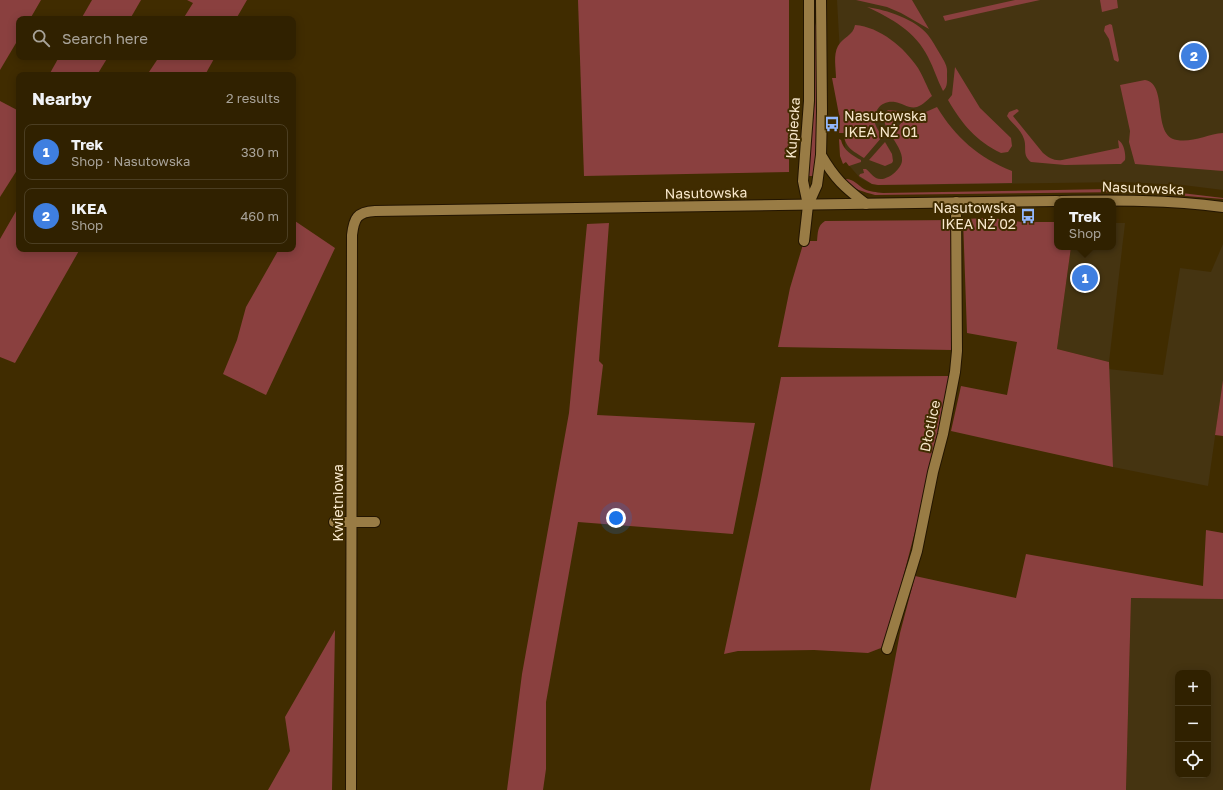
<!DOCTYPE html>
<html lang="en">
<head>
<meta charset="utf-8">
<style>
	:root { --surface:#302100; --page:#3c2e0f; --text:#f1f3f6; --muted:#a8a399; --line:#4b3e22; --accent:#2563eb }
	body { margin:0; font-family:"Golos Text",sans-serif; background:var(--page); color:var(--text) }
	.controls { position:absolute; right:12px; bottom:12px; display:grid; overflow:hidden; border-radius:8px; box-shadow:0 2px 10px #0003 }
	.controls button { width:36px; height:36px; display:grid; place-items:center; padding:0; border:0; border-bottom:1px solid var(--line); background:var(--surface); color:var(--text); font:20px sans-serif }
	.you { position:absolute; left:616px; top:518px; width:14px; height:14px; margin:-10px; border:3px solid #fff; border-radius:50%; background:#1a73e8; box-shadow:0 0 0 6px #1a73e833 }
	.badge { display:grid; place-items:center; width:26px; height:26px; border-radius:50%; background:var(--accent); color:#fff; font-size:13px; font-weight:700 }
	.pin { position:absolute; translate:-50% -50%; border:2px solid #fff; box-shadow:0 1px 4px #0006 }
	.popup { position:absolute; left:1054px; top:198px; width:62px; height:52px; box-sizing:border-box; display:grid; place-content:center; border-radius:8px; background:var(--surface); filter:drop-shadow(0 1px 3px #0005); font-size:13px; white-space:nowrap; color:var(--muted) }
	.popup b { font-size:15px; color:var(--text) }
	.popup::after { content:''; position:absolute; left:50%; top:100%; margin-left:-8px; border:8px solid transparent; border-top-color:var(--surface) }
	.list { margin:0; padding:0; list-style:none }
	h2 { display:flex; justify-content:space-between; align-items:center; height:52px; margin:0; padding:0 16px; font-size:17px }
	h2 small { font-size:13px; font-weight:400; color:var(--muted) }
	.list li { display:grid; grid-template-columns:26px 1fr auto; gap:12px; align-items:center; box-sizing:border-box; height:56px; margin:0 8px 8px; padding:0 8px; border:1px solid var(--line); border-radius:8px }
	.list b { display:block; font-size:15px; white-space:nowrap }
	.list p { margin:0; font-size:13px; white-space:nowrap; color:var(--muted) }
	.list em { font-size:13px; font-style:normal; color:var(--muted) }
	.icon { flex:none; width:22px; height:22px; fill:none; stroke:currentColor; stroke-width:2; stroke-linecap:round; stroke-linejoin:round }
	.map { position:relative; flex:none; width:1223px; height:790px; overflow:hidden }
	.search { position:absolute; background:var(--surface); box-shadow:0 2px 10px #0003; left:16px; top:16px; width:280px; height:44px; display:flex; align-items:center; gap:10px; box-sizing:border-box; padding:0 14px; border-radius:8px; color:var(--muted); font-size:15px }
	.panel { position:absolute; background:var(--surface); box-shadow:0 2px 10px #0003; left:16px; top:72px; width:280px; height:180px; border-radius:8px }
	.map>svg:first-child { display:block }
	.built { fill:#453411; fill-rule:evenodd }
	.green { fill:#8a403f }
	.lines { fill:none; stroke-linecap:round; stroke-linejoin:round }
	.minor-casing { stroke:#231500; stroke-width:12 }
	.minor { stroke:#997c45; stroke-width:10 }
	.labels { text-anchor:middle; stroke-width:4; stroke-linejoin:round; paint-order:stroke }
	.poi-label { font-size:14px; fill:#f8e8cc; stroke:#402c00; text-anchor:start }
	.street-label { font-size:14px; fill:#f8e8cc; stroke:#402c00 }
</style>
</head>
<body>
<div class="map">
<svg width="1223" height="790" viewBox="0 0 1223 790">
	<rect width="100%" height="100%" fill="#402c00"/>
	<g class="built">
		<path d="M837,0H1223V190L1183,185L1124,182L896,185L872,184L860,178L846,162Z"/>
		<path d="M1113,223H1125L1109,362L1057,349L1071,247H1113Z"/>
		<path d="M1223,244V380L1208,486L1113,467L1108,369L1163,375L1180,268L1211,272Z"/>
		<path d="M1131,598L1223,599V790H1126ZM1178,673H1208V775H1178Z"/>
	</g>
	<g class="green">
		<path d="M0,0H41L30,19H19V38L0,70Z"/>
		<path d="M92,0H141L130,19H81Z"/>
		<path d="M187,0H247L236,19H183L193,3Z"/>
		<path d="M578,0H789V172L584,176Z"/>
		<path d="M856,0H912L929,29L901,13L887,7Z"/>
		<path d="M1015,0H1040L945,21L943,16Z"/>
		<path d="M1100,0H1117L1118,8L1102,12Z"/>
		<path d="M867,7C887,10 915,19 928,35C933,41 936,48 940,54C944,61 948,66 947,74C947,80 948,87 943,91C937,80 934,68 928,57C916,32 891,18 867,7Z"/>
		<path d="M817,19L818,126L815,176H808L815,97V26Z"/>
		<path d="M1110,24L1112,25L1119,60L1118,62L1114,60L1109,39L1104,31L1105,26Z"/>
		<path d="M855,25C880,27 904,47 918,68C923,76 927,87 932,96C927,100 923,105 917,107C909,109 902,103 895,102C882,100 873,110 875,123C876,128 880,132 882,137L864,158C853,151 844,147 844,133H839L840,120L832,78H836C836,68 833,55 838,46C843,37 853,36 855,25Z"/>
		<path d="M59,57H108L97,75H49Z"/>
		<path d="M159,57H215L205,75H147Z"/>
		<path d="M955,67L980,108L1011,138L1012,146L1008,152L1001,153C976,141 962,124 948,100L952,95Z"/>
		<path d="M1145,80C1169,84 1151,136 1177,140C1192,143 1208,134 1223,133V171L1135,164L1129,142L1130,131L1120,85Z"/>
		<path d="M0,101L19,111V167L0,197Z"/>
		<path d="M937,107C955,137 979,158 1012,171V183L878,185L872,184L859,176L860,174L864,173L863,169H866C869,171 872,176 876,178C885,183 901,170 902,161C903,152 895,142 891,135L908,115H919Z"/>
		<path d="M1017,109L1019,111L1013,116L1043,153C1049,158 1054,161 1062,160L1119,148L1118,140C1124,143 1126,154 1125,160L1121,164H1117L1065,165L1031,162C1022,155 1027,148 1024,139C1021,129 1012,124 1007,116L1009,112Z"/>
		<path d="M888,110L898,111L903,113L888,130C884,123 881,116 888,110Z"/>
		<path d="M839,139L841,140C843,150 853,156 861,160V162L849,166L846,162L843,164L840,156Z"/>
		<path d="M885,142L892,154L893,161L892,163L885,166L869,160Z"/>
		<path d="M846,179C853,179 858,185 864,189C870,192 876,192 883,193L1111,189L1173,192L1223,198V199L1174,195L1130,192L875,195C864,192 853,189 844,181Z"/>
		<path d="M19,206V249H80L15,363L0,357V239Z"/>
		<path d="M991,218L1022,222H1057V247H1071L1057,349L1109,362L1113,467L951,431L961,386L1007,395L1017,342L967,333L963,219Z"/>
		<path d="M956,220L952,350L778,347L790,288L804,241H817C818,233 817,226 825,221Z"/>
		<path d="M295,221L335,248L266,395L223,374L237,340L246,307L279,249H293V225Z"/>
		<path d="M609,223L599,361L603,365L597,415L755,423L733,534L578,522L546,702V769L543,790H507L522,674L569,413L587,224Z"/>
		<path d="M950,376L924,497L888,635L881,648L868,653L814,650L738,651L724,654L758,495L781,377Z"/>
		<path d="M1223,380V436L1215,435Z"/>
		<path d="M1206,530L1223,533V599L1131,598L1126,790H870L900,633L915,576L1016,598L1026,554L1203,586Z"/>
		<path d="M335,630L332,790H268L290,751L285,717Z"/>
	</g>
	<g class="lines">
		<g class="minor-casing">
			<g id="minor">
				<path d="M821,155C835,179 844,187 866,204"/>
				<path d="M1061,201C1116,200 1169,200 1223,207"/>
				<path d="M808,205L817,185L821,155L822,111L821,0"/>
				<path d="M804,241L808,205L803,181L809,101V0"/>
				<path d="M334,522H375"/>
				<path d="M887,649L917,551L933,472L943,434L955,372L957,351L956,202"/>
				<path d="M351,790L352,235C354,218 357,212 375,211L1057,201"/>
			</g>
		</g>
		<use href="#minor" class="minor"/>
	</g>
	<defs>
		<g id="bus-bare" transform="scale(1.2)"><path d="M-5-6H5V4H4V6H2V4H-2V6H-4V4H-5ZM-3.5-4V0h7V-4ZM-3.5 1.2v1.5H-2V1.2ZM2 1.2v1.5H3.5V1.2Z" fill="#92b7fd" stroke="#402c00" stroke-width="2.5" paint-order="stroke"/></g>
	</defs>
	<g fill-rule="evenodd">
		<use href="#bus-bare" x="832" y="124"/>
		<use href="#bus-bare" x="1028" y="216"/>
	</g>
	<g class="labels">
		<g class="poi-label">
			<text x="844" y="121">Nasutowska<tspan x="844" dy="16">IKEA NŻ 01</tspan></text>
			<text x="1016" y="213" text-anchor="end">Nasutowska<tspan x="1016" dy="16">IKEA NŻ 02</tspan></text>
		</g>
		<g class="street-label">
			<text transform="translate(793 128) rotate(-86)" y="5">Kupiecka</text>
			<text transform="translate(1143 188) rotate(2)" y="5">Nasutowska</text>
			<text transform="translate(706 193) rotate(-1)" y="5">Nasutowska</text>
			<text transform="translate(930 426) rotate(-78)" y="5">Dłotlice</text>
			<text transform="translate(338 503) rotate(-90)" y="5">Kwietniowa</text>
		</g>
	</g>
</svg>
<div class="controls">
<button>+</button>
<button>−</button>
<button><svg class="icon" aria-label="locate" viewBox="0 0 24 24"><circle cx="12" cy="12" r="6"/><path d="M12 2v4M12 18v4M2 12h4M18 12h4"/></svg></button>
</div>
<div class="you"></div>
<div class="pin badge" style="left:1085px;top:278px;background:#3f7fe0">1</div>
<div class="popup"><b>Trek</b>Shop</div>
<div class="pin badge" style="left:1194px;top:56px;background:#3f7fe0">2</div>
<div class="search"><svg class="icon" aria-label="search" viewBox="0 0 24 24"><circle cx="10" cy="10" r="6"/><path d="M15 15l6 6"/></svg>Search here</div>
<section class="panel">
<h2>Nearby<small>2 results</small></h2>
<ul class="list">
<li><span class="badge" style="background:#3f7fe0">1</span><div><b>Trek</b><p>Shop · Nasutowska</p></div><em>330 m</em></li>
<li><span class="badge" style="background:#3f7fe0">2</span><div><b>IKEA</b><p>Shop</p></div><em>460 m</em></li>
</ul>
</section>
</div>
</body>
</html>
